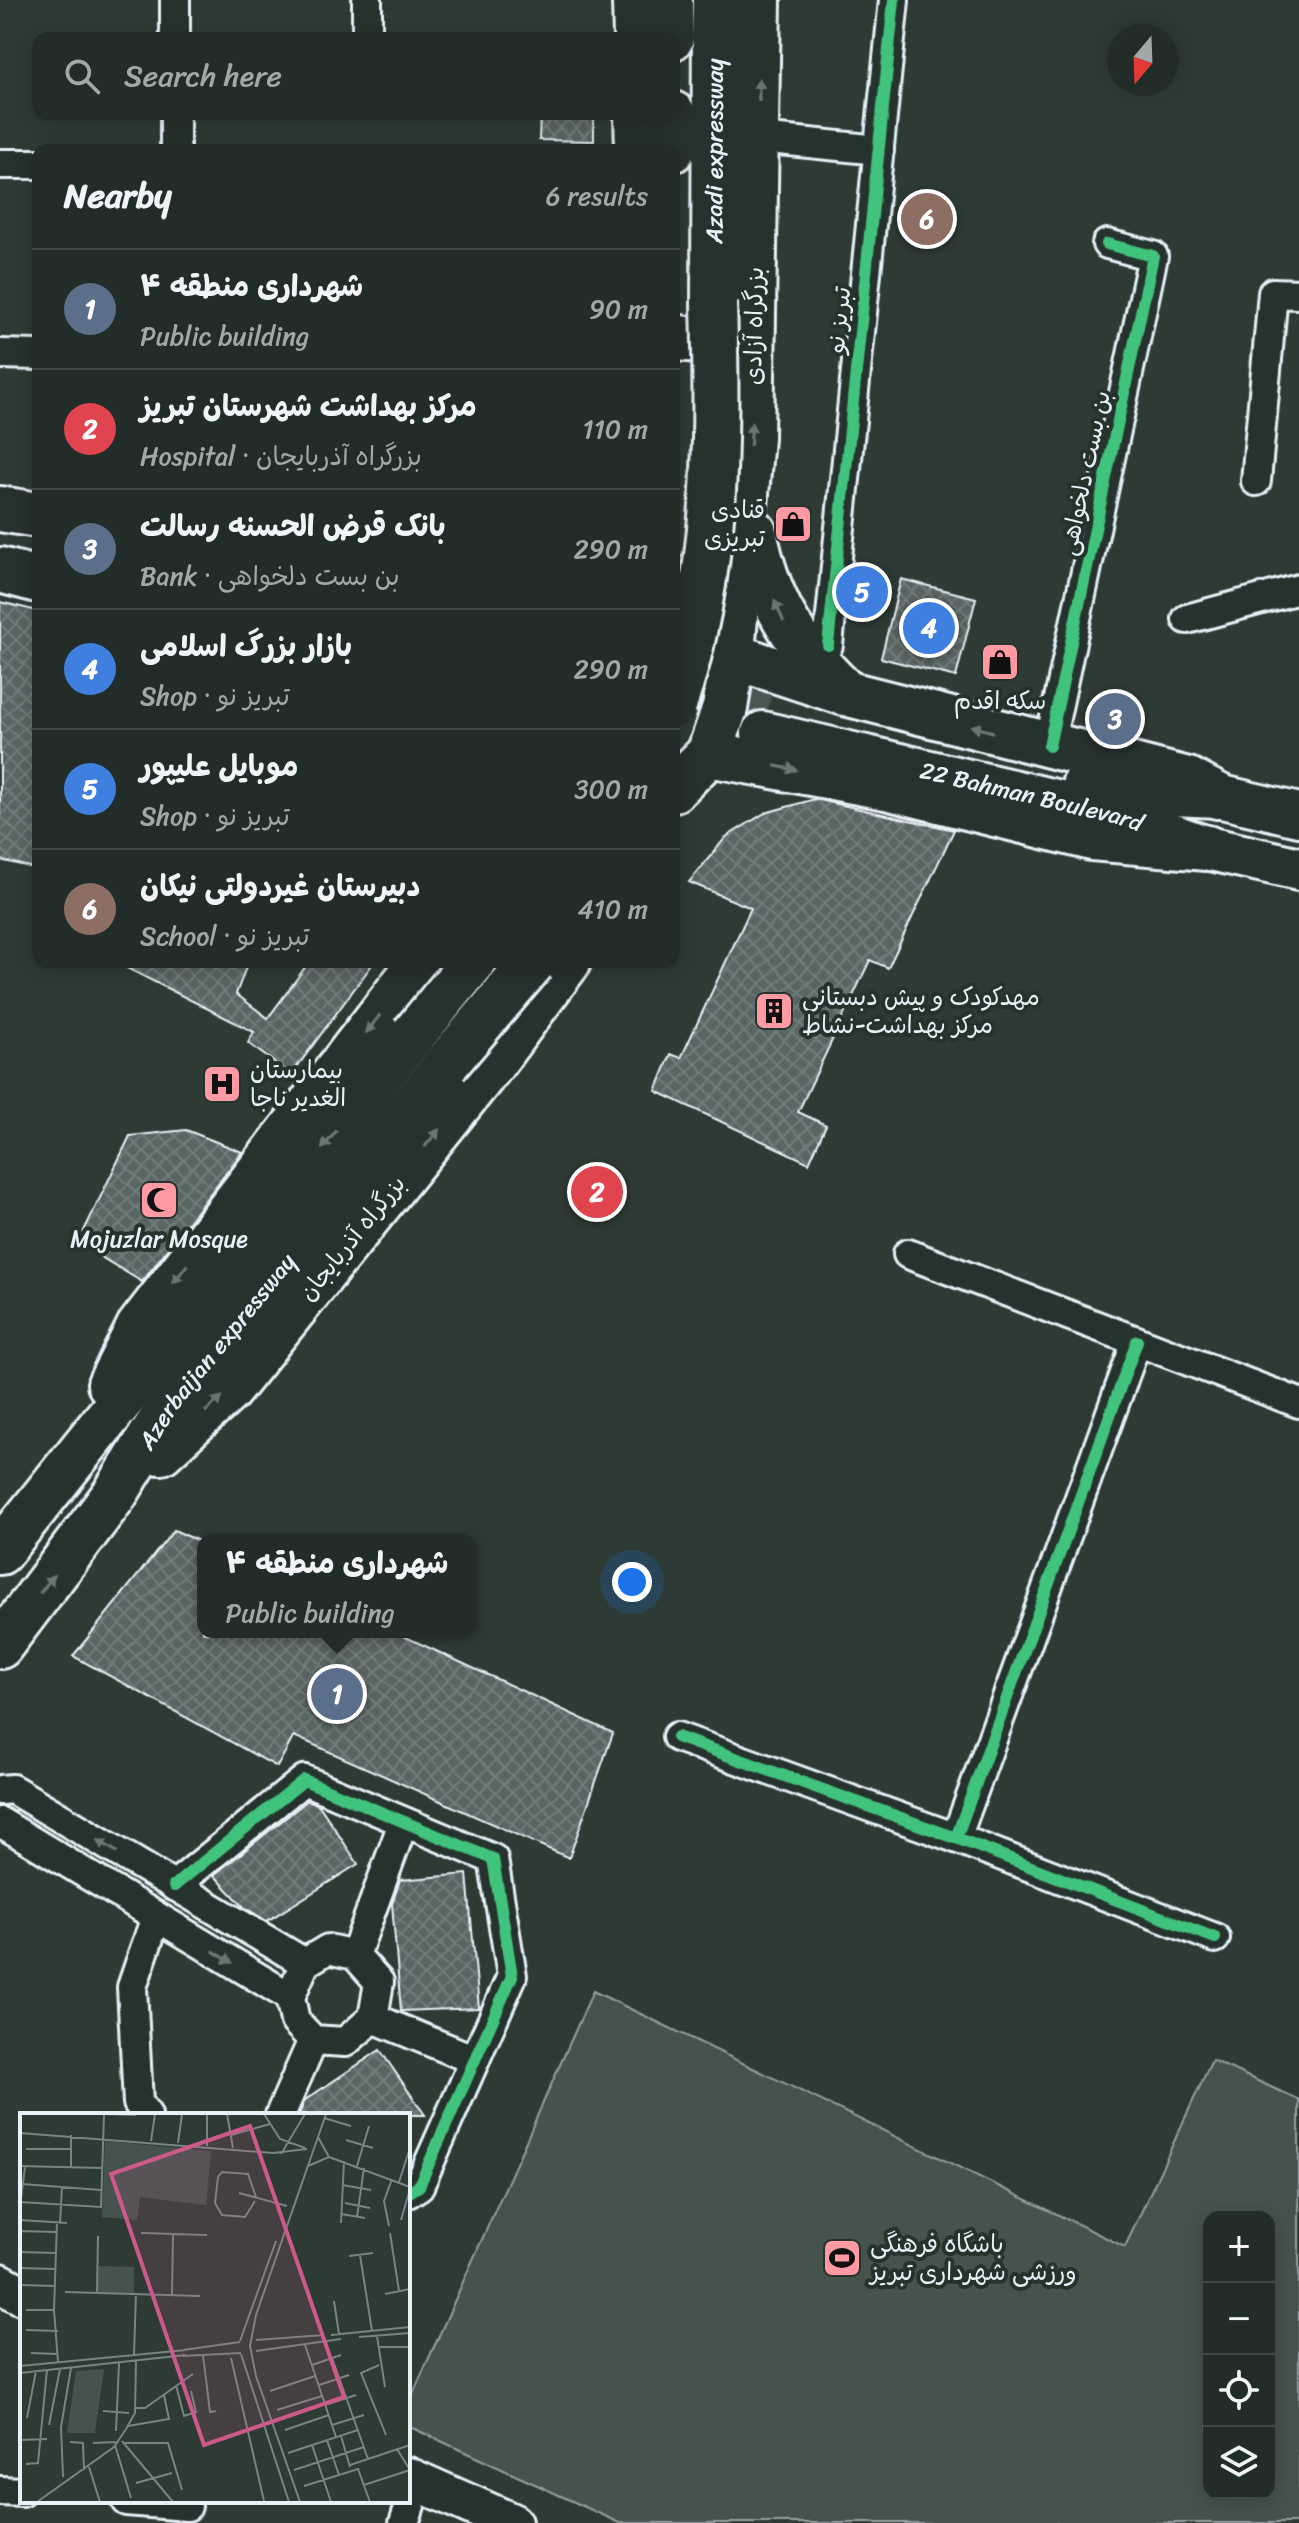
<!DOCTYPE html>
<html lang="en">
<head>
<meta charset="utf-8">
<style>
	:root { --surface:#222c28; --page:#2a3430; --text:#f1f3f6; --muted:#a2a7a8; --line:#3f4845; --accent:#db2777 }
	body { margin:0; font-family:Sriracha,"Playpen Sans Arabic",sans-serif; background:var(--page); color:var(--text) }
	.controls { position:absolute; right:24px; bottom:24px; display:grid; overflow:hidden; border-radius:16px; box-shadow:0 4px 20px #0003 }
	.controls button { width:72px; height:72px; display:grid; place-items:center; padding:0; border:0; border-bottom:2px solid var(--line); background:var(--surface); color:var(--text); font:40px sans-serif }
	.compass { position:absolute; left:1107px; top:24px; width:72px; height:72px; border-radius:50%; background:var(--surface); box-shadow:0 4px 20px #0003; rotate:199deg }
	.you { position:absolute; left:632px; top:1582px; width:28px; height:28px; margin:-20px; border:6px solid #fff; border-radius:50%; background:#1a73e8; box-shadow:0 0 0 12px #1a73e833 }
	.badge { display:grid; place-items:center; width:52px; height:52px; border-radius:50%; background:var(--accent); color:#fff; font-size:26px; font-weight:700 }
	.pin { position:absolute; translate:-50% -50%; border:4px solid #fff; box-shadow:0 2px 8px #0006 }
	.popup { position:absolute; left:197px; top:1534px; width:280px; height:104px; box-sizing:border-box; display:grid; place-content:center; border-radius:16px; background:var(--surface); filter:drop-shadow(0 2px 6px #0005); font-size:26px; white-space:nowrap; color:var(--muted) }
	.popup b { font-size:30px; color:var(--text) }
	.popup::after { content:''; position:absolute; left:50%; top:100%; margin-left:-16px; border:16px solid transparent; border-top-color:var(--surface) }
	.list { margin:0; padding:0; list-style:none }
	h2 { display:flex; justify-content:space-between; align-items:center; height:104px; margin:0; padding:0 32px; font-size:34px }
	h2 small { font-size:26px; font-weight:400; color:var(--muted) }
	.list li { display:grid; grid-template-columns:52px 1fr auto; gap:24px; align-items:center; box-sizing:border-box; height:120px; padding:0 32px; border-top:2px solid var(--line) }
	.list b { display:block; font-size:30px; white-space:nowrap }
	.list p { margin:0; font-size:26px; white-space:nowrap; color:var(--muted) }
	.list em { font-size:26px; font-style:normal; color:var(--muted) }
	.icon { flex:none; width:44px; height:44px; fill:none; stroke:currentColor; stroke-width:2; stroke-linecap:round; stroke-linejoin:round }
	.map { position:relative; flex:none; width:1299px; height:2523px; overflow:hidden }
	.search { position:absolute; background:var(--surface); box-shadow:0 4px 20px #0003; left:32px; top:32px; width:648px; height:88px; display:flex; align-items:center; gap:20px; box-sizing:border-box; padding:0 28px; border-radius:16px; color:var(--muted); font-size:30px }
	.panel { position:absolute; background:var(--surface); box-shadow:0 4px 20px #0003; left:32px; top:144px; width:648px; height:824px; border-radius:16px }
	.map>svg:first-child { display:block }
	.grass { fill:#45524e; stroke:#96a2a3; stroke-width:2; fill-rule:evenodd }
	.building { fill:url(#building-cross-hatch); stroke:#e8f1f8; stroke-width:2 }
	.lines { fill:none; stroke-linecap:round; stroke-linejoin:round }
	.primary-tunnel { stroke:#4a5652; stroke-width:42; stroke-dasharray:42 21; stroke-linecap:butt }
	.minor-casing { stroke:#e8f1f8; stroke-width:34 }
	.secondary-casing { stroke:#e8f1f8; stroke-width:44 }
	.primary-casing { stroke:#e8f1f8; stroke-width:48 }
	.trunk-casing { stroke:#e8f1f8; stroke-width:50 }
	.minor { stroke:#26332d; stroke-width:28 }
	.secondary { stroke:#26332d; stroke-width:38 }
	.primary { stroke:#26332d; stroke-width:42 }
	.trunk { stroke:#26332d; stroke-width:44 }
	.trunk-bridge-casing { stroke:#e8f1f8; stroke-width:50; stroke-linecap:butt }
	.trunk-bridge { stroke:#26332d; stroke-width:44 }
	.cycleway-casing { stroke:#26332d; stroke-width:17 }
	.cycleway { stroke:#40c37c; stroke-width:12 }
	.oneway { fill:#6a7674 }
	.labels { text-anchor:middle; stroke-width:8; stroke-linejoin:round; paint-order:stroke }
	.street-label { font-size:24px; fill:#e8f1f8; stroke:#26332d }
	.poi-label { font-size:24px; fill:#e8f1f8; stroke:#26332d; text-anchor:start }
	.inset-road { fill:none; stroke:#788483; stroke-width:2 }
	.view { fill:#cd598a; fill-opacity:0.15; stroke:#cd598a; stroke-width:4 }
	.inset-edge { fill:none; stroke:#e8f1f8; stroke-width:4 }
</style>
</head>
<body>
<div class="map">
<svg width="1299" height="2523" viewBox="0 0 1299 2523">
	<defs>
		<pattern id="building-cross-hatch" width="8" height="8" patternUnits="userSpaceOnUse" patternTransform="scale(2)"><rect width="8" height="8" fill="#596563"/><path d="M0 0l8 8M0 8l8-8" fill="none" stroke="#717c7a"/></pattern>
	</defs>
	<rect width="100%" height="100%" fill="#2e3b35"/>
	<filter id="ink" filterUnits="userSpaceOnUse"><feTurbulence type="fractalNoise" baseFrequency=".0125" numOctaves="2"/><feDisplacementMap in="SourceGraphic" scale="16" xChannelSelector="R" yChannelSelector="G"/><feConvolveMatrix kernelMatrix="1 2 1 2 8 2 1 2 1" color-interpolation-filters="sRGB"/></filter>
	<g filter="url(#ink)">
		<path class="grass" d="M593,1991L1125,2247L1212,2060L1299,2100V2523H620L408,2426V2405ZM1209,2217H1269V2493H1209Z"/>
		<g class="building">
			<path d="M540,114H594V141L539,140Z"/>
			<path d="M901,579L976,598L956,677L881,658Z"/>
			<path d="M0,602L38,611V869L0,860Z"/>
			<path d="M815,799L954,830L888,968L870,960L798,1112L826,1125L809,1163L656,1091L671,1054L681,1058L751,908L689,882L726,837L765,813Z"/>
			<path d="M115,962H248L236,994L268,1018L309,962H374L291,1075L248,1043L254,1032Z"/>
			<path d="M186,1130L242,1152L142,1282L78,1243L130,1136Z"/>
			<path d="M174,1530L203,1543V1632H395L613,1733L569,1858L294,1736L277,1767L73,1656Z"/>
			<path d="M308,1800L319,1805L358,1864L267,1921L244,1907L214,1875Z"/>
			<path d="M467,1874L479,2008L401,2011L392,1904L400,1880Z"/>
			<path d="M380,2050L425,2115H299L305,2100Z"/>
		</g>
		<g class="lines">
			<path class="primary-tunnel" d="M674,687L768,709"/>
			<g class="minor-casing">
				<g id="minor">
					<path d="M175,0V38"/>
					<path d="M367,38V0"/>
					<path d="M759,138L879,150"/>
					<path d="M175,150V114"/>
					<path d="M0,164H38"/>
					<path d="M0,354L38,355"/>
					<path d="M1256,481L1273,293L1299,294"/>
					<path d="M1187,619L1299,589"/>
					<path d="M828,645L894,0"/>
					<path d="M1049,746L1153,256L1107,244"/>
					<path d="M908,1254L1299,1403"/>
					<path d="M677,1737L956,1838L1215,1938"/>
					<path d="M0,1790L12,1789L305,1963"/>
					<path d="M0,1822L290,1997"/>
					<path d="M956,1838L1137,1341"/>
					<path d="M174,1886L304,1780L493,1859L512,1976L419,2186L408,2193"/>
					<path d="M328,1949L355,1955L379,1982L373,2018L345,2042L313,2040L295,2021L290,1997L305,1963Z"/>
					<path d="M355,1955L403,1823"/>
					<path d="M373,2018L475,2060"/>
					<path d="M147,2115L138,2103L132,1987L156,1917"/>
					<path d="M280,2115L313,2040"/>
					<path d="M0,2491L22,2492"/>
					<path d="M126,2501L187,2506"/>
					<path d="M404,2523L418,2481"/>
				</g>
			</g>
			<g class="secondary-casing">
				<g id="secondary">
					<path d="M0,2283L22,2295"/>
					<path d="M408,2477L512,2523"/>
				</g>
			</g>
			<g class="primary-casing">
				<g id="primary">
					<path id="s1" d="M763,733L1119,816L1207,848L1299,869"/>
					<path d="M1084,782L1126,792L1218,796L1299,815"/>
				</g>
			</g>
			<g class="trunk-casing">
				<g id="trunk">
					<path d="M635,0L636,38"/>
					<path d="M670,0L671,38"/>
					<path d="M637,114L638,150"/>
					<path d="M672,150L673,114"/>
					<path id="s2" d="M714,303L715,0"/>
					<path d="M674,337C702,343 723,339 745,321"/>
					<path d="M0,509L38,515"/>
					<path d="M754,532C768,601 791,639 841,688"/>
					<path d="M0,570L38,580"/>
					<path d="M674,578L709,593L727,615L733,656L725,708L709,754L674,789"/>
					<path d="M732,651L751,438L758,0"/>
					<path d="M733,656L845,693L1188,780L1218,796"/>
					<path d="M709,754L886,787L1092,838L1207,848"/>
					<path d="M110,1384L139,1327L421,962"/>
					<path d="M161,1452L229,1390L492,1064L568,962"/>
					<path d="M0,1552L413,1035"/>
					<path id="s3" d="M0,1646L115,1494L170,1406L446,1064"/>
				</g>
			</g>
			<use href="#minor" class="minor"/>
			<use href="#secondary" class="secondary"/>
			<use href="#primary" class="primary"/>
			<use href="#trunk" class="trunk"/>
			<g class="trunk-bridge-casing">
				<g id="trunk-bridge">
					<path d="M674,705C718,574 718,439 714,303"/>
					<path d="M413,1035L473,962"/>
					<path d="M446,1064L533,962"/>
				</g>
			</g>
			<use href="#trunk-bridge" class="trunk-bridge"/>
			<g class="cycleway-casing">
				<g id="cycleway">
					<path d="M828,645L894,0"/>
					<path d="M1049,746L1153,256L1107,244"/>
					<path d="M677,1737L956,1838L1215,1938"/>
					<path d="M956,1838L1137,1341"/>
					<path d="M174,1886L304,1780L493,1859L512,1976L419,2186L408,2193"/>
				</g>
			</g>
			<use href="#cycleway" class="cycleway"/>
		</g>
		<defs><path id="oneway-solid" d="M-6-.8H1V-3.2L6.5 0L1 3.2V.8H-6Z" transform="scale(2)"/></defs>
		<g class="oneway">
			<use href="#oneway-solid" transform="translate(759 90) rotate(-90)"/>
			<use href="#oneway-solid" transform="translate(751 434) rotate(-87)"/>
			<use href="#oneway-solid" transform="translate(779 611) rotate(-114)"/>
			<use href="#oneway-solid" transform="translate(982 729) rotate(-165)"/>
			<use href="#oneway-solid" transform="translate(786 768) rotate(10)"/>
			<use href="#oneway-solid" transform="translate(373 1024) rotate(128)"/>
			<use href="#oneway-solid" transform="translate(432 1138) rotate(-51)"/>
			<use href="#oneway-solid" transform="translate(329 1140) rotate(129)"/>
			<use href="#oneway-solid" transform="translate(180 1274) rotate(128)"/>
			<use href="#oneway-solid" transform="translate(214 1404) rotate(-42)"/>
			<use href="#oneway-solid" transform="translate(47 1584) rotate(-53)"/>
			<use href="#oneway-solid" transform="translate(107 1846) rotate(-149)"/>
			<use href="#oneway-solid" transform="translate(223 1957) rotate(31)"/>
		</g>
	</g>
	<defs>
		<g id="shop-square" transform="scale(2)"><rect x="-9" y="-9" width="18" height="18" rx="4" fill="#ff9aa2" stroke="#26332d"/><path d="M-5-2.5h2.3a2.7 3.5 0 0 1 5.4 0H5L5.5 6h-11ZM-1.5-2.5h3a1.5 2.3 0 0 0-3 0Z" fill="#111"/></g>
		<g id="building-square" transform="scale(2)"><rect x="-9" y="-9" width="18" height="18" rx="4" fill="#ff9aa2" stroke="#26332d"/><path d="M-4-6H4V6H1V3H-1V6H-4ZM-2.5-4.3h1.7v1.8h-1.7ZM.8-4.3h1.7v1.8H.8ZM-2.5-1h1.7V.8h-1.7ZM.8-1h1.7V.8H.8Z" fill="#111"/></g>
		<g id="hospital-square" transform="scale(2)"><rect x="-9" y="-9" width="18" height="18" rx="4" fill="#ff9aa2" stroke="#26332d"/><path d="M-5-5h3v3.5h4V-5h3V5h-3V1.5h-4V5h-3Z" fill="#111"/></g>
		<g id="mosque-square" transform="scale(2)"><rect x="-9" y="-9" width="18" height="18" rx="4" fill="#ff9aa2" stroke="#26332d"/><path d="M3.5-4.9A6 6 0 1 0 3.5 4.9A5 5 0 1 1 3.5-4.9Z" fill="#111"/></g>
		<g id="stadium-square" transform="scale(2)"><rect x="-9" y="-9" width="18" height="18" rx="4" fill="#ff9aa2" stroke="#26332d"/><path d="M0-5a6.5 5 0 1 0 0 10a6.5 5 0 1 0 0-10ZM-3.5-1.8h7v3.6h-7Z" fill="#111"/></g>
	</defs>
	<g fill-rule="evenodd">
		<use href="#shop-square" x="793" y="524"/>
		<use href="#shop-square" x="1000" y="662"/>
		<use href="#building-square" x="774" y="1011"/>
		<use href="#hospital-square" x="222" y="1084"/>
		<use href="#mosque-square" x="159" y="1200"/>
		<use href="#stadium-square" x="842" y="2258"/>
	</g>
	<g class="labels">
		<g class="street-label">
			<text dy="8" stroke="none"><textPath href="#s2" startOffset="152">Azadi expressway</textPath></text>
			<text transform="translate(839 320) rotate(-84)" y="8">تبریز نو</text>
			<text transform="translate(754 326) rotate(-89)" y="8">بزرگراه آزادی</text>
			<text transform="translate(1085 473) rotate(-78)" y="8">بن بست دلخواهی</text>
			<text dy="8" stroke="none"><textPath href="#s1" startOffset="276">22 Bahman Boulevard</textPath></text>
			<text transform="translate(352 1238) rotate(-51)" y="8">بزرگراه آذربایجان</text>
			<text dy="8" stroke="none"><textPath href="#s3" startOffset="366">Azerbaijan expressway</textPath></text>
		</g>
		<g class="poi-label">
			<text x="765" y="518" text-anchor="end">قنادی<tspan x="765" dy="28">تبریزی</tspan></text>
			<text x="1000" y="709" text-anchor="middle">سکه اقدم</text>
			<text x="802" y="1005">مهدکودک و پیش دبستانی<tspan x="802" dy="28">مرکز بهداشت-نشاط</tspan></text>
			<text x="250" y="1078">بیمارستان<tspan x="250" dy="28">الغدیر ناجا</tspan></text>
			<text x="159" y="1247" text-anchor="middle">Mojuzlar Mosque</text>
			<text x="870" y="2252">باشگاه فرهنگی<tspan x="870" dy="28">ورزشی شهرداری تبریز</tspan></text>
		</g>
	</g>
	<g transform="translate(20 2113)">
		<rect width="390" height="390" fill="#2e3b35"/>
		<path d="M85,28L191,38L186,92L120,84L117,107L82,104Z" fill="#45524e"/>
		<path d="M78,153L114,154V180H78Z" fill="#45524e"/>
		<path d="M84,256L75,320H47L56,258Z" fill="#45524e"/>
		<path class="inset-road" d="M85,1L116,2M187,1V33M207,1L213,35M244,1L260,26L285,35M304,5L331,13M0,20L253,40L287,36M51,22V55M211,22L250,11M326,27L353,35M131,28L135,1M158,30L162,1M6,36H51M261,41L285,1M309,44L390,74M0,53L82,55M288,53L309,44L298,24M337,53L349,13M379,69L389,38M2,71L81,77M322,72L351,77M219,80L267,93M235,88L225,104L202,102L195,90L198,64L202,59L228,61L236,84M0,89L81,94L84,1M325,90L350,95M0,94L5,54M321,101L345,105M337,104L344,55M0,107L47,110M381,107L390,76M37,109L34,197L38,249M40,110L42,74M321,110L324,48M369,113L364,88L372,66M121,120L187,122M370,120L379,178M0,137L1,118L37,119M0,139L36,140M340,142L352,218M329,143L353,140M0,155L35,156M0,172L34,173M45,179L180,183M77,180L78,123M365,181L390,176M152,182L153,122M314,188L319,221M6,197H34M6,217L38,218M311,222L390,214M357,223L365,274M339,224L390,220M236,227L304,222M220,228L256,128M285,232L316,324M358,234H390M163,237L220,229M236,238L321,226M11,240L37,241M221,241L269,389M114,242L116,180M183,242L190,299L196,298M163,243L221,240M211,245L244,388M312,245L348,346M292,252L321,242M359,252L341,260L366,322M0,253L166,237M0,260L166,242M156,272L164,303L176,299L171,278M299,272L329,262M250,278L295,263M305,292L336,282M115,295H125L173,261M257,297L302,283M83,298L109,300M7,305L16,258M29,312L40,256M312,312L344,302M108,313L149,306L144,282M265,317L309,302M96,318L99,250M321,323L330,354M0,327L27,326M307,327L319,362M102,328L153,389M50,329L63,330L64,357M73,330L97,329M104,330H148L162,377M95,332L111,385M292,332L311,389M377,336L390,357M268,340L338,317M6,351L18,350L27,257M330,352L390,332M69,354L80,389M274,357L344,334M43,364L41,314L51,255M116,370L152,360M344,372L390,357M284,373L338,356L350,389M17,389L94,334L106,316L115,300L116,248M280,389L236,263L230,233L236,202L306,1"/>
		<path class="view" d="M230,13L324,284L184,332L91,61Z"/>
		<rect width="390" height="390" class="inset-edge"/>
	</g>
</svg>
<div class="controls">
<button>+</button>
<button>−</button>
<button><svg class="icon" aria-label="locate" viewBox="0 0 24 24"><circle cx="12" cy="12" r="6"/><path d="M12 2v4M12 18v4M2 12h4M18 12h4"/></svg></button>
<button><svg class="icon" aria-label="layers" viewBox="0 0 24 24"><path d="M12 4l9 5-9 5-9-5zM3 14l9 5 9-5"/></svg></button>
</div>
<svg class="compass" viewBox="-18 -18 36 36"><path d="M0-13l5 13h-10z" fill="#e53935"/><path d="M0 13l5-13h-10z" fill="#a2a7a8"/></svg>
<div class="you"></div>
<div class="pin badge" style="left:337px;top:1694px;background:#5c6f8a">1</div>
<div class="popup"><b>شهرداری منطقه ۴</b>Public building</div>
<div class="pin badge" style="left:597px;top:1192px;background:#e0444e">2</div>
<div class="pin badge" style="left:1115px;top:719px;background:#5c6f8a">3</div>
<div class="pin badge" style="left:929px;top:628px;background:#3f7fe0">4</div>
<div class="pin badge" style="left:862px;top:592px;background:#3f7fe0">5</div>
<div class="pin badge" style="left:927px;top:219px;background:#8d6e63">6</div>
<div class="search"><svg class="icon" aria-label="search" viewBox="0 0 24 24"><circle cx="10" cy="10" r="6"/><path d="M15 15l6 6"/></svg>Search here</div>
<section class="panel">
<h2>Nearby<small>6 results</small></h2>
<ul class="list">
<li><span class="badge" style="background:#5c6f8a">1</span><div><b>شهرداری منطقه ۴</b><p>Public building</p></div><em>90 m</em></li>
<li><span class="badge" style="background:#e0444e">2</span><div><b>مرکز بهداشت شهرستان تبریز</b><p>Hospital · بزرگراه آذربایجان</p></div><em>110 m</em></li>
<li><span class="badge" style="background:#5c6f8a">3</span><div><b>بانک قرض الحسنه رسالت</b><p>Bank · بن بست دلخواهی</p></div><em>290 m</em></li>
<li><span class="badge" style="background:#3f7fe0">4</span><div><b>بازار بزرگ اسلامی</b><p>Shop · تبریز نو</p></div><em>290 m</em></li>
<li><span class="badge" style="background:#3f7fe0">5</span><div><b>موبایل علیپور</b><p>Shop · تبریز نو</p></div><em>300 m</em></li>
<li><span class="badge" style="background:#8d6e63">6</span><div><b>دبیرستان غیردولتی نیکان</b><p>School · تبریز نو</p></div><em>410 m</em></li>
</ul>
</section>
</div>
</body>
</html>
